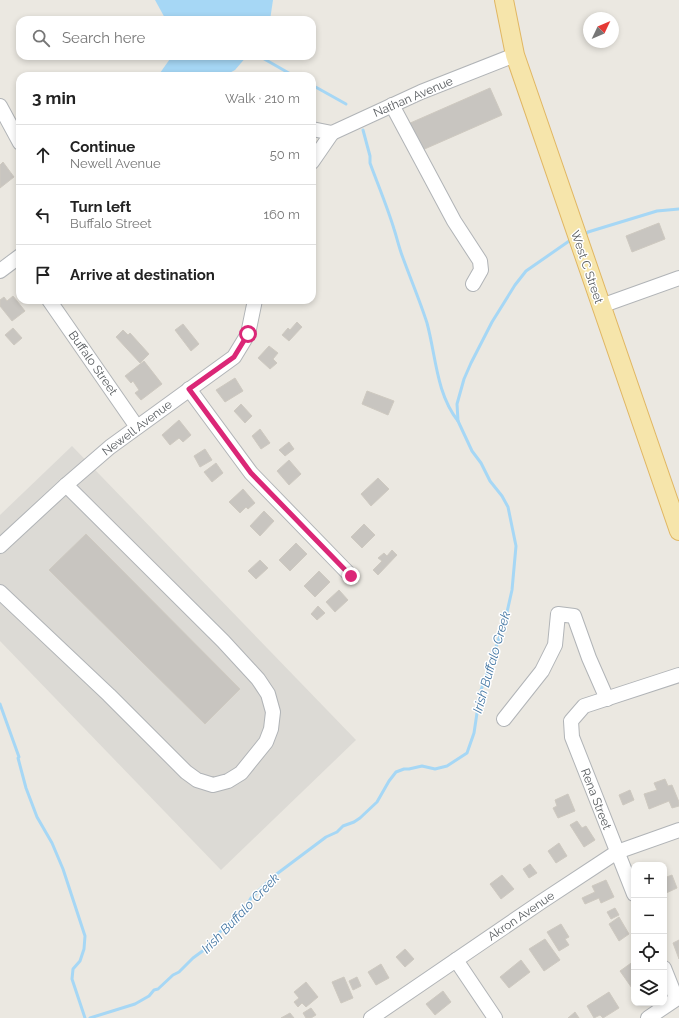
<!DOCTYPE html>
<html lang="en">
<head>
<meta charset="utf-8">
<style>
	:root { --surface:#fff; --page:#f2f2f2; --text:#222; --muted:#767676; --line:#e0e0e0 }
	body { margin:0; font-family:Raleway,sans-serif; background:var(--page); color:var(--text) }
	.controls { position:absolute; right:12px; bottom:12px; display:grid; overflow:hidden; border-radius:8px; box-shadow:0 2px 6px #0003 }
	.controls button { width:36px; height:36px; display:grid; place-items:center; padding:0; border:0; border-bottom:1px solid var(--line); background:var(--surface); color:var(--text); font:20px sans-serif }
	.compass { position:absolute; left:583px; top:12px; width:36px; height:36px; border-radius:50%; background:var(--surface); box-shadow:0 2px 6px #0003; rotate:46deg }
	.stop { position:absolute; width:12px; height:12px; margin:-9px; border:3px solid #db2777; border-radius:50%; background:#fff }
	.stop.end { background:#db2777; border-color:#fff; box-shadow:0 1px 4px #0008 }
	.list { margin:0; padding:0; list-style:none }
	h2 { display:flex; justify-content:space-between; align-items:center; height:52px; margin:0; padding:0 16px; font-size:17px }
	h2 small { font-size:13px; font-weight:400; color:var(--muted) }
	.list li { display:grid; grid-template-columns:26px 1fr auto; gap:12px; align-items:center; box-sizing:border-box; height:60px; padding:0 16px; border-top:1px solid var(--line) }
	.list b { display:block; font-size:15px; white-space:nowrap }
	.list p { margin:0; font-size:13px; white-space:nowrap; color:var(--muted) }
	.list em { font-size:13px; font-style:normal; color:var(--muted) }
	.icon { flex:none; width:22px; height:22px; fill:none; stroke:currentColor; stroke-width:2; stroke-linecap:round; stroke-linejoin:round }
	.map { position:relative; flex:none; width:679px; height:1018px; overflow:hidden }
	.search { position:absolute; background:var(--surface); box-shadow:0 2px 6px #0003; left:16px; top:16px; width:300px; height:44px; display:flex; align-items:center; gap:10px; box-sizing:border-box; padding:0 14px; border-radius:12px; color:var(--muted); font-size:15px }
	.panel { position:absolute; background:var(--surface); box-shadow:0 2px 6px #0003; left:16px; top:72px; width:300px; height:232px; border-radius:12px }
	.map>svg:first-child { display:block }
	.industrial { fill:#dcdad5 }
	.water { fill:#a6d7f5 }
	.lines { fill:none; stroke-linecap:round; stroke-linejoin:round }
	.stream { stroke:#a6d7f5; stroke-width:3 }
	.building { fill:#c8c5c0; stroke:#cec9c0 }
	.minor-casing { stroke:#b1b4b7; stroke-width:16 }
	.major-casing { stroke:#e1b763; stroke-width:20 }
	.minor { stroke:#fff; stroke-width:14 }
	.major { stroke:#f6e5ab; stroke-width:18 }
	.route { stroke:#db2777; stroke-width:5 }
	.labels { text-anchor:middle; stroke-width:3; stroke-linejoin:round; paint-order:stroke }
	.street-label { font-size:12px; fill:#595d60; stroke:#fff }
	.water-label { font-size:13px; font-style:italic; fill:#4779a5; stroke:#fff }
</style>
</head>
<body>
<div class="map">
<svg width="679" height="1018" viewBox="0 0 679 1018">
	<rect width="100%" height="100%" fill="#ebe8e1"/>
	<path class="industrial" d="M72,446L356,740L221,870L0,641V515Z"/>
	<g class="water">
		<path d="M155,0H273L270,20H166Z"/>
		<path d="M172,56H247L235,70L224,76H160V73Z"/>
	</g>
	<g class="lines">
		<g class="stream">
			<path d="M259,56L294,76"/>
			<path d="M312,85L346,104"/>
			<path d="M363,130L370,156V163C378,185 387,206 394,229C397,238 399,248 403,258C411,280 420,301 427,323C436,356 436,393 458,421"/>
			<path d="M583,236L588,232L657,211L679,209"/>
			<path d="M0,704L19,757L18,758L26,788L37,817L52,843L63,869L85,936L84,949L80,961L73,969L72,979L85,1018"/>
			<path d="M90,1018L135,1004L149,996L154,990L158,989L173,975L179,972L193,958L208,947L215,937L247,905L251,898L274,876L326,837L337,832L343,826L354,822L360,818L377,802L389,781L396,772L404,769H409L422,766L435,769L447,766L467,753L474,733L480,693L505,621L512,590L516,546L508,507L502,496L490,481L481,463L472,451L458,421L457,404L464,379L471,363L492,322L515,285L526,271L572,239"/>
		</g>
	</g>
	<g class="building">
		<path d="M490,88L502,115L420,151L408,124Z"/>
		<path d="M3,162L14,177L0,188V165Z"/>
		<path d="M659,223L665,239L632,252L626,236Z"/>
		<path d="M13,296L25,311L12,321L0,306V300L4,297L7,301Z"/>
		<path d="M297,322L302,327L289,341L282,335L288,328L290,330Z"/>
		<path d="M183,324L199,344L191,351L175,330Z"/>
		<path d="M13,328L22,338L14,345L5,335Z"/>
		<path d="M123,330L128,335L130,333L149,354L140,363L116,337Z"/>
		<path d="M269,346L278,353L273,359L277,363L270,369L258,358Z"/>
		<path d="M144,361L162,384L141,400L135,393L139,390L133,381L131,383L125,376Z"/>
		<path d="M235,378L243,391L225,402L216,390Z"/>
		<path d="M367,391L394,401L388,415L362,404Z"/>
		<path d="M241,404L252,416L245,423L234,411Z"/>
		<path d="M179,420L191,435L183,442L179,438L170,445L162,435Z"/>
		<path d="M260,429L270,443L261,449L252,436Z"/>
		<path d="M289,442L294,449L285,456L279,450Z"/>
		<path d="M205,449L212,460L200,467L194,456Z"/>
		<path d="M289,460L301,474L289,485L277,471Z"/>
		<path d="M216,463L223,473L212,482L204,472Z"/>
		<path d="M378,478L389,489L371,506L361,494Z"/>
		<path d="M243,489L255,503L248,509L246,507L240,513L229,502Z"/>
		<path d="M264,511L274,521L260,536L250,526Z"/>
		<path d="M364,524L375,535L362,548L351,537Z"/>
		<path d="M86,534L240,689L205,724L49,570Z"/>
		<path d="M296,543L307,554L290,571L279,560Z"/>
		<path d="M392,550L397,555L378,575L373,570L382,561L378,558L384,553L387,556Z"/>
		<path d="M260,560L268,568L256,579L248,571Z"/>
		<path d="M319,571L330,582L315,597L304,586Z"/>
		<path d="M339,590L348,600L335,612L326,602Z"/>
		<path d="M318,606L325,613L317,620L311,614Z"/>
		<path d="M665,779L668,786L672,785L679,802V806L672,808L669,801L649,809L644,794L657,790L654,783Z"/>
		<path d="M630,790L634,800L623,805L619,795Z"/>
		<path d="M568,794L575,811L558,818L553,808L557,806L555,800Z"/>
		<path d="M577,821L582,828L586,826L595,840L584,847L570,825Z"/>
		<path d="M559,843L567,856L556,863L548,851Z"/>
		<path d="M530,864L537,873L529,878L523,869Z"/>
		<path d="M502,875L514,889L501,899L490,884Z"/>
		<path d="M672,875L677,888L664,894V878Z"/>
		<path d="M606,880L614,897L601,903L599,898L585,904L582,898L595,892L592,886Z"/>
		<path d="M615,908L619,915L611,919L607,912Z"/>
		<path d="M619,917L629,934L619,941L609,924Z"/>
		<path d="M561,924L569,937L565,939L569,945L559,951L547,932Z"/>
		<path d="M545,939L560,960L544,971L529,949Z"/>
		<path d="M679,940V959L673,943Z"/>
		<path d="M405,949L414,959L405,967L396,957Z"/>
		<path d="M521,960L530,972L509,988L500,977Z"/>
		<path d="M634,961V991L620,971Z"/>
		<path d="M381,964L389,978L376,985L368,972Z"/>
		<path d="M344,977L353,998L341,1003L332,982Z"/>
		<path d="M357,977L361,986L353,990L349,981Z"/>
		<path d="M306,982L318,997L306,1007L302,1003L298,1007L294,1002L299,998L294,992Z"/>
		<path d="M443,991L451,1002L435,1015L426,1004Z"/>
		<path d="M609,992L619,1008L603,1018L600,1015L594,1018L587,1006Z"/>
		<path d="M311,1008L316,1015L311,1018H306L303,1013Z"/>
		<path d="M575,1012L579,1018H568Z"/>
		<path d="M290,1013L294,1018H281Z"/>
	</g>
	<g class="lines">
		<g class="minor-casing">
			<g id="minor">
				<path d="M392,105L454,221L480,261L481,270L473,284"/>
				<path d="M0,106L20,143"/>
				<path d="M312,129L332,133L421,92L515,55"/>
				<path d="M312,162L332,133"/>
				<path d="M0,271L20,256"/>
				<path d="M49,300L137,427"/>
				<path d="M601,306L679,278"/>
				<path d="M189,389L251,473L351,576"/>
				<path d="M0,546L66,485L110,447L234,357L248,334L255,300"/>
				<path d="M0,592L109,695L186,772L197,780L213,785L228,781L241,773L266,742L271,729L273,712L268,694L258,679L223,641L66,485"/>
				<path d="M504,719L542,671L555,645L558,614L574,616L589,658L607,699"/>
				<path d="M634,894L572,737L571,721L584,706L679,675"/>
				<path d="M456,960L495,1018"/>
				<path d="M664,968L676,998"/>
				<path d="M371,1018L541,902L617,852L679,830"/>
				<path d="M648,1018L679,997"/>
			</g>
		</g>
		<g class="major-casing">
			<path id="major" d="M504,0L515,55L679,531"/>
		</g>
		<use href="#minor" class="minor"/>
		<use href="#major" class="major"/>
	</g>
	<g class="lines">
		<path class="route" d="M248,334L234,357L189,389L251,473L351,576"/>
	</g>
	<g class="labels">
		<g class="street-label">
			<text transform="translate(413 97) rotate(-23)" y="4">Nathan Avenue</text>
			<text transform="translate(587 267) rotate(71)" y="4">West C Street</text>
			<text transform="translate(93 363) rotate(55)" y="4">Buffalo Street</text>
			<text transform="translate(137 428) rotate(-37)" y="4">Newell Avenue</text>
			<text transform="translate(596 799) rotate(69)" y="4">Rena Street</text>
			<text transform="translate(521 916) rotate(-34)" y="4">Akron Avenue</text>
		</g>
		<g class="water-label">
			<text transform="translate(491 662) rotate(-74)" y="5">Irish Buffalo Creek</text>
			<text transform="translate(240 913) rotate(-46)" y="5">Irish Buffalo Creek</text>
		</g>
	</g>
</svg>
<div class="controls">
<button>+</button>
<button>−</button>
<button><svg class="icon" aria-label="locate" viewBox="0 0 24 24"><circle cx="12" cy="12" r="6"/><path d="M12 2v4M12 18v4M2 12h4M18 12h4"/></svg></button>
<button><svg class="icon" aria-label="layers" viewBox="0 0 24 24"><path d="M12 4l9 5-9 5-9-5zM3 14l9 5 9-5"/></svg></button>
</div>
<svg class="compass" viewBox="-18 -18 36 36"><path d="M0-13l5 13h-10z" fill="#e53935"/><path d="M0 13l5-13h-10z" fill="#767676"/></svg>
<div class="stop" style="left:248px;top:334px"></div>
<div class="stop end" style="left:351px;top:576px"></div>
<div class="search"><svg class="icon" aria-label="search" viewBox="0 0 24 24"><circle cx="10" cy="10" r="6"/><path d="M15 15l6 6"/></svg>Search here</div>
<section class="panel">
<h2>3 min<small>Walk · 210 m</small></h2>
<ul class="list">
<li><svg class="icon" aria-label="ahead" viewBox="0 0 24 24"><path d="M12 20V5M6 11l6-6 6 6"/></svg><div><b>Continue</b><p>Newell Avenue</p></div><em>50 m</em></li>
<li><svg class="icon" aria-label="left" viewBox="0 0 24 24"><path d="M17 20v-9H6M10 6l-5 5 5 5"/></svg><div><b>Turn left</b><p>Buffalo Street</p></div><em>160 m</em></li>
<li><svg class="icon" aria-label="arrive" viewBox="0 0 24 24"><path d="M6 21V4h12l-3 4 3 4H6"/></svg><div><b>Arrive at destination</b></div></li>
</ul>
</section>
</div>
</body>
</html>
